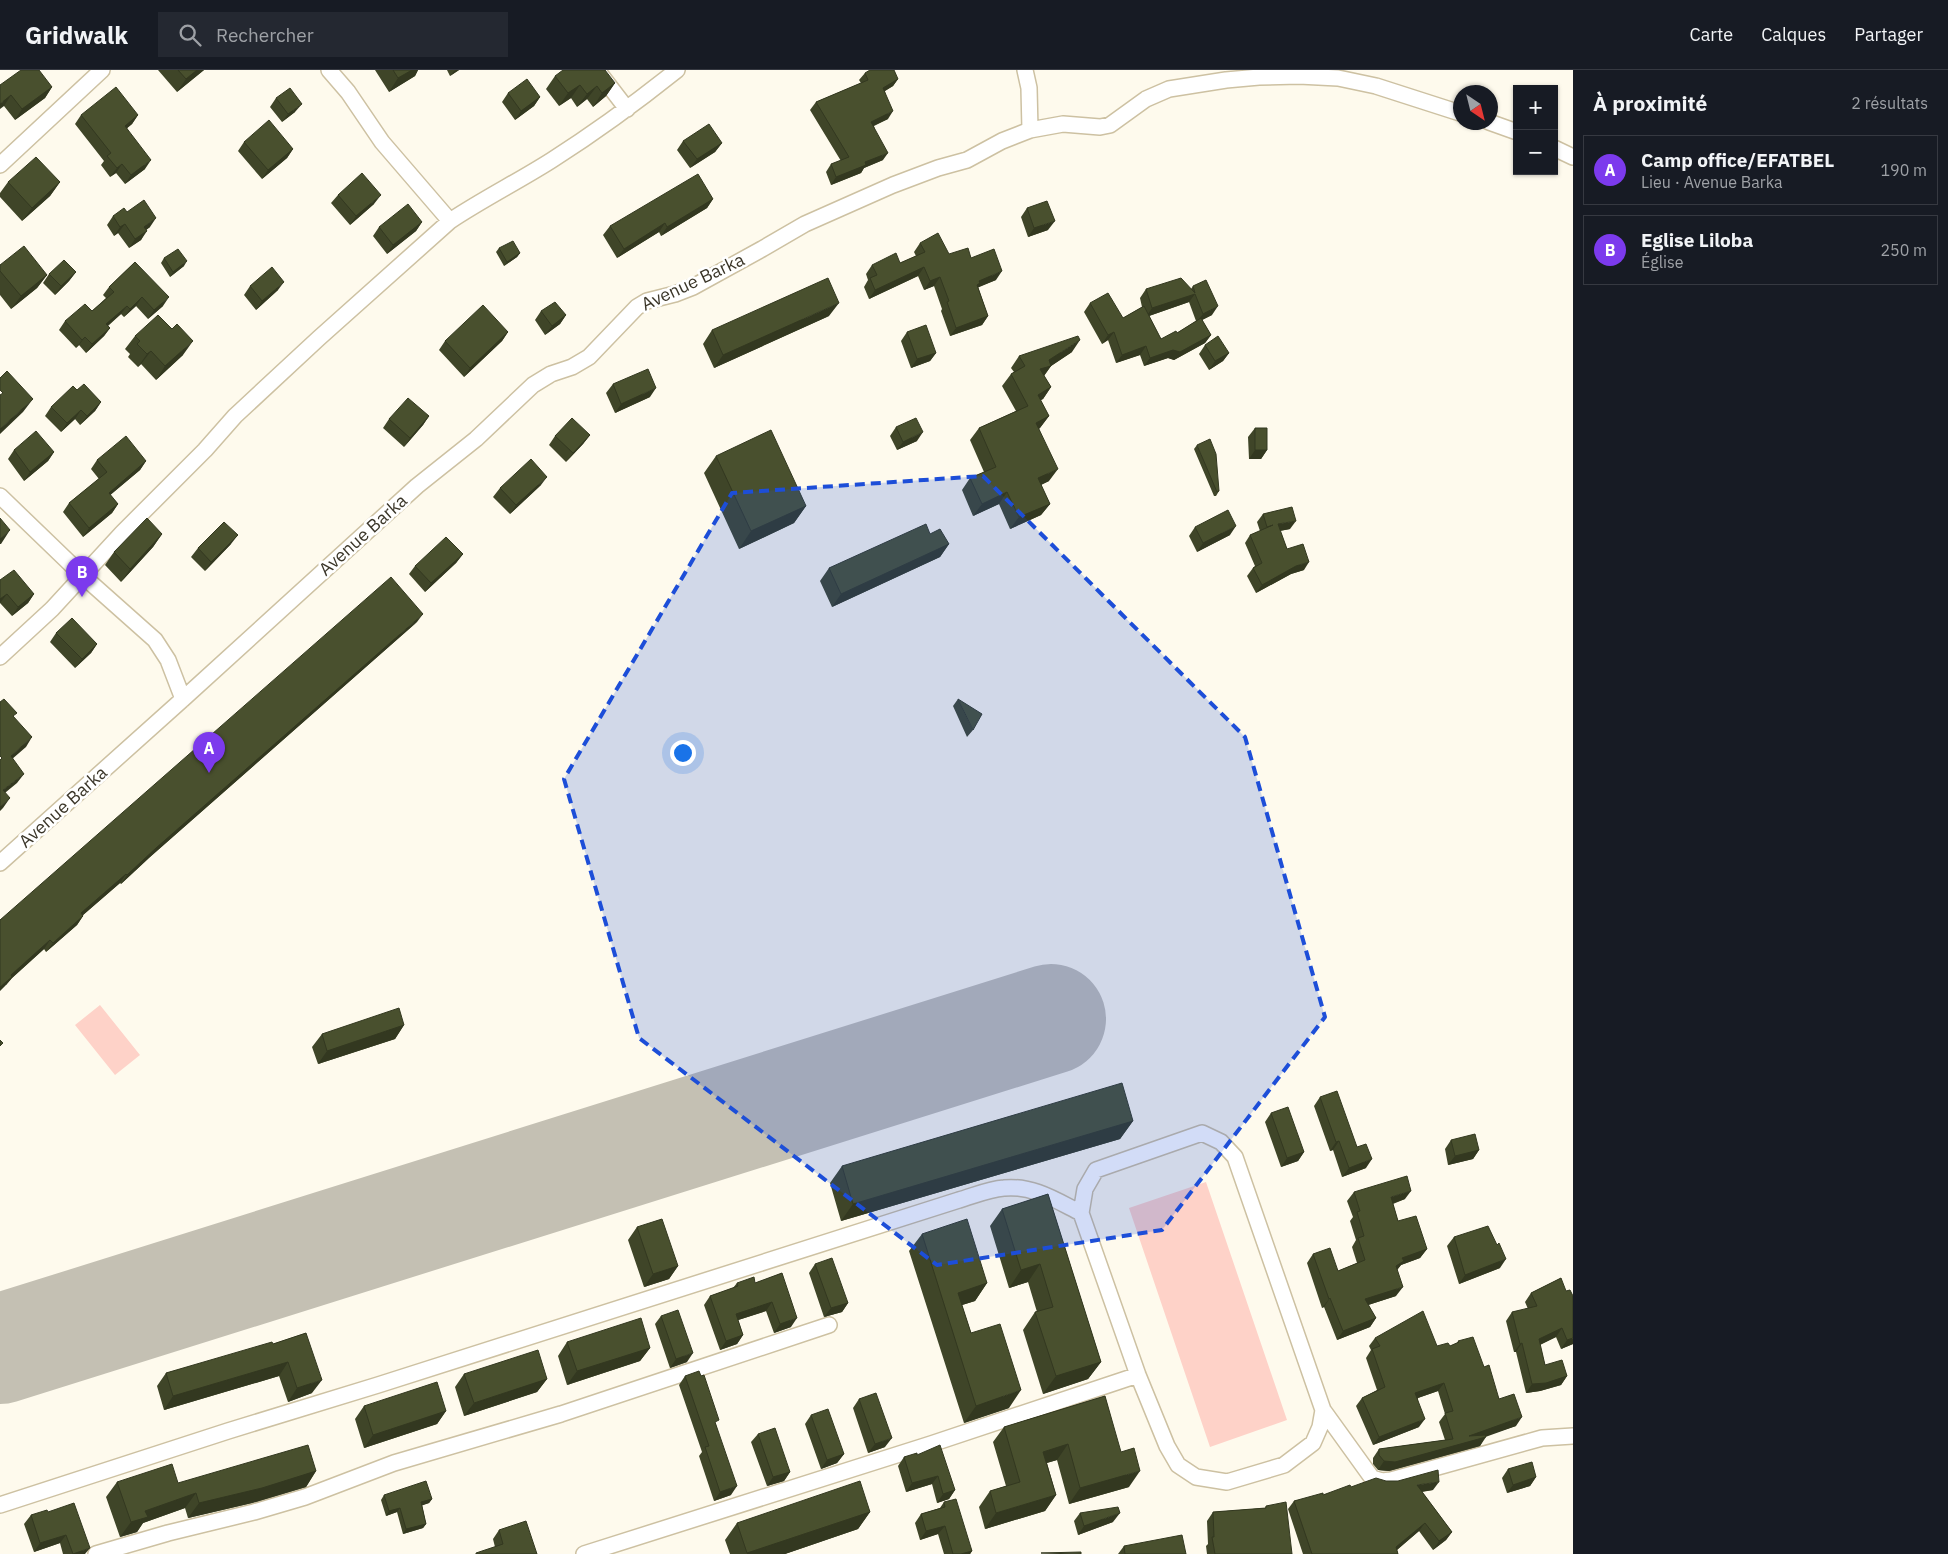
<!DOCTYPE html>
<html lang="fr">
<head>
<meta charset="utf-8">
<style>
	:root { --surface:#171b24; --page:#242831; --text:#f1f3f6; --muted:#9ea1a6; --line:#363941; --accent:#7c3aed }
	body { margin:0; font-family:"IBM Plex Sans",sans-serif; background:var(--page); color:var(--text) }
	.controls { position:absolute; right:15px; top:15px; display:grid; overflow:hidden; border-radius:0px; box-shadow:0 1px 4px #0004 }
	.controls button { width:45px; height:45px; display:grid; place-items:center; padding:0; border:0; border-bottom:1px solid var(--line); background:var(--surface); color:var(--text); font:25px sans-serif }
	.compass { position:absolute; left:1453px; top:15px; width:45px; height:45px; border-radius:50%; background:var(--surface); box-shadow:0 1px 4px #0004; rotate:145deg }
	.you { position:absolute; left:682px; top:682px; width:18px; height:18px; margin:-12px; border:4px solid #fff; border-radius:50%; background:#1a73e8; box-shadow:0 0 0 8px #1a73e833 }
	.badge { display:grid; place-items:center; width:32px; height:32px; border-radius:50%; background:var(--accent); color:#fff; font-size:16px; font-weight:700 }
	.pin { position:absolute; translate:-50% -41px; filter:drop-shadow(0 1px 2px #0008) }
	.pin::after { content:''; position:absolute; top:26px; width:18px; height:15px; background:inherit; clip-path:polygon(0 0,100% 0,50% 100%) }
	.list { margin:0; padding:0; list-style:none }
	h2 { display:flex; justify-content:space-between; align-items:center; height:65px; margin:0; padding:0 20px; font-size:21px }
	h2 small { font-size:16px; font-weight:400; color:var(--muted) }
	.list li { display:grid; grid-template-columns:32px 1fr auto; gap:15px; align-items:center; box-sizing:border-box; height:70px; margin:0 10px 10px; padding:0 10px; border:1px solid var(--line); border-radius:0px }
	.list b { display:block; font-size:19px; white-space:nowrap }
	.list p { margin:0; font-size:16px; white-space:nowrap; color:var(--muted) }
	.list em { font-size:16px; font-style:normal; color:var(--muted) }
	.icon { flex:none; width:28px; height:28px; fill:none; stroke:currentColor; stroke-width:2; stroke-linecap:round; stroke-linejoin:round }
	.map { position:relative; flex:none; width:1573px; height:1484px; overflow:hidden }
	header { display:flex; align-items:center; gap:30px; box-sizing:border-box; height:70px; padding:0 25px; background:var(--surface); border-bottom:1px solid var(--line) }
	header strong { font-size:24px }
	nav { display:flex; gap:28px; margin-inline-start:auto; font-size:18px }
	.search { width:350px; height:45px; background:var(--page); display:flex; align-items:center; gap:12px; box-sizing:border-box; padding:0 18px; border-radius:0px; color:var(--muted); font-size:19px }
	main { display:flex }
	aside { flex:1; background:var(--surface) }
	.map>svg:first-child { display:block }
</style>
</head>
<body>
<header>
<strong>Gridwalk</strong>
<div class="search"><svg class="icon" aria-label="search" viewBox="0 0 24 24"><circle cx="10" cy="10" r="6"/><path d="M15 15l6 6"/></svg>Rechercher</div>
<nav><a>Carte</a><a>Calques</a><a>Partager</a></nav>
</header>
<main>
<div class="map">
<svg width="1573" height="1484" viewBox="0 0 1573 1484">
	<rect width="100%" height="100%" fill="#fefaed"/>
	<path fill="#fed2c8" d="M100 935 140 985 115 1005 75 955Z
		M1206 1112 1287 1350 1210 1377 1129 1138Z"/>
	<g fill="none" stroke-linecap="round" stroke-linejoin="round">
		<path stroke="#c4c0b3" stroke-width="110" d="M0 1279 1051 949"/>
		<g stroke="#cdc1a2" stroke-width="18">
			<path id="minor" d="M329 0 348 22 382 72 450 151
				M597 0 627 39
				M1025 0 1029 18 1030 60
				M1489 52 1517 62
				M1554 78 1573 87
				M0 95 102 0
				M0 426 83 506 155 570 168 590 183 629
				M0 587 52 539 122 463 205 380 235 346 319 268 450 151C483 129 519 111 552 90 596 62 637 32 677 0
				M0 793 183 629 417 416 476 369 533 315 551 304 572 297 589 287 637 237 647 231 675 224 693 217 762 179 805 154 893 115 938 98 967 90 1002 71 1030 60 1063 54 1100 57 1110 55 1146 29 1169 19 1226 10 1259 7 1299 6 1338 8 1376 16 1460 43
				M1323 1340 1320 1357 1313 1373 1284 1395 1227 1412 1196 1407 1178 1395 1167 1376 1138 1305 1081 1143 1085 1119 1096 1100 1202 1063 1221 1072 1235 1087 1323 1340 1372 1408 1382 1411 1391 1410 1542 1368 1573 1366
				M0 1435 228 1361 378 1315 959 1130C973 1126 989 1119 1004 1118 1033 1115 1057 1131 1081 1143
				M96 1484 168 1463 254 1442 305 1427 394 1393 561 1344 829 1255
				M584 1484 931 1374 1138 1305"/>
		</g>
		<use href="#minor" stroke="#fff" stroke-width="15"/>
	</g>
	<path fill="#3f4528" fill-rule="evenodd" d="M158 0H204L177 22Z
		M375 0H418L415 6 389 22Z
		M447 0H459L450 6Z
		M865 3 898 9 893 16 885 21 888 49 874 56 883 90 864 98 861 103 831 115 826 102 831 94 841 91 810 40 816 32 861 13 859 10Z
		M555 6 615 13 606 26 593 37 587 29 577 37 571 28 559 36 546 19Z
		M0 15 52 17 45 28 15 50 4 36Z
		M508 23 540 27 534 36 515 50 502 32Z
		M276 28 295 42 282 52 270 37Z
		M81 45H138L132 54 127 58 145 99 125 114 116 103 110 107 101 95 104 91 75 54Z
		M683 71 722 73 715 82 690 98 677 80Z
		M244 72 293 79 287 88 262 109 238 81Z
		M8 112H60L50 126 22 151 0 127V123Z
		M338 125 374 134 350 155 331 133Z
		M713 129 707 138 661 166 659 162 617 188 603 165 610 156Z
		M1027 138 1048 160 1028 167 1021 147Z
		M127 142 150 157 146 160 141 170 129 178 118 163 114 166 107 155 113 146Z
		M422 152 416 161 387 184 373 166 379 157Z
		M920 173 949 184 971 188 996 210 978 217 988 246 982 255 950 266 941 241 942 239 934 216 924 220 918 206 869 229 864 217 868 210 866 204 872 195 900 193 916 186 914 182Z
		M499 178 520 183 517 187 504 196 496 182Z
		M164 188 184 196 170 207 161 193Z
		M135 192 163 236 148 249 136 236 124 247 121 244 108 256 110 258 104 266 86 283 79 275 76 278 59 260 65 251 92 241 106 228 103 225 109 217Z
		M0 195 47 205 37 218 11 239 0 225Z
		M76 202 69 211 55 225 43 213 49 204Z
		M250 216 278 220 256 240 244 225Z
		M1193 216 1212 245 1202 250 1211 265 1205 273 1174 290 1168 288 1144 296 1140 285 1116 293 1108 270 1102 274 1084 242 1090 233 1123 248 1142 237 1140 228 1146 219H1191ZM1189 232 1196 251 1177 263 1161 269 1149 246Z
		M541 241 566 245 560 254 545 265 535 250Z
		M829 246 714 298 703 274 712 260Z
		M172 259 183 285 156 310 141 294 138 297 128 287 130 284 125 279 135 266Z
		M508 262 502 271 464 307 439 280 445 271Z
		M907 262 936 283 930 291 911 298 901 271Z
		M1205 275 1229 283 1223 291 1209 300 1199 284Z
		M1072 282 1051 296 1044 306 1051 317 1043 329 1040 330 1049 346 1039 359 1049 411 1041 415 1050 434 1041 445 1010 459 999 434 973 446 962 420 970 408 984 402 970 370 979 358 1016 341 1002 316 1011 304 1014 302 1011 298 1019 286Z
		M613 314 650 327 615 343 606 323Z
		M77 320 101 332 95 341 80 355 75 349 61 362 45 346 51 337Z
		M429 346 423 355 404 377 383 358 389 349Z
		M896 357 917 371 897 380 890 366Z
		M1255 358 1267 380 1261 389H1249L1248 367Z
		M590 365 583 374 566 392 549 375 555 366Z
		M1197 375 1219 421 1216 426H1214L1194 379Z
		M14 380 54 382 48 391 24 411 8 389Z
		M716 386 806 436 794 453 739 479 704 403Z
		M97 390 146 391 140 400 110 425 118 434 112 443 83 467 63 442 69 433 99 409 91 399Z
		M541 415 510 444 493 427 500 418Z
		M1263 444 1290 459 1280 461 1287 479 1304 500 1291 504 1256 523 1247 506 1253 498 1255 496 1245 473 1250 465 1260 461 1257 452Z
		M1195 457 1230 465 1197 482 1189 466Z
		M162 464 153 477 121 512 105 495 114 482Z
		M930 464 949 474 940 487 832 537 820 511 829 498Z
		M231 474 205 501 191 487 198 478Z
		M463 484 456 493 425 522 409 504 415 496Z
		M0 510 34 524 28 533 12 546 0 533Z
		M417 552 150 787 121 814 120 813 83 845V846L77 855 46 882 44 879 12 908 6 915 0 850Z
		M56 563 97 574 91 583 75 598 50 572Z
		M958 629 973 660 967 667 953 636Z
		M404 955 395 969 318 994 312 977 322 964Z
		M1320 1027 1357 1077 1366 1098 1342 1107 1333 1080 1330 1081 1314 1036Z
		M1271 1043 1304 1082 1298 1091 1281 1097 1265 1052Z
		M1133 1051 1120 1069 841 1151 830 1113 842 1096Z
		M1451 1070 1479 1080 1473 1089 1448 1095 1445 1079Z
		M1354 1122 1405 1129 1393 1134 1398 1151 1427 1179 1420 1188 1401 1195 1397 1200 1396 1226 1368 1235 1376 1248 1370 1257 1337 1270 1324 1237 1322 1238 1307 1193 1313 1184 1338 1201 1357 1193 1352 1177 1356 1170 1350 1151 1353 1147 1347 1131Z
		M1048 1124 1101 1292 1088 1309 1043 1324 1023 1260 1035 1242H1037L1028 1212 1009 1218 990 1156 1002 1139Z
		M637 1157 678 1196 669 1209 644 1217 628 1170Z
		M922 1164 987 1213 975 1231 962 1235 971 1263 1009 1338 964 1353 909 1181Z
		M1454 1167 1497 1175 1500 1198 1459 1214 1447 1176Z
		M815 1194 848 1233 842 1242 824 1247 809 1203Z
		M782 1203 791 1257 774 1263 766 1241 738 1250 743 1265 737 1274 720 1280 704 1235 710 1226 733 1218 737 1213H755Z
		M1561 1208 1573 1274 1561 1279 1556 1267 1540 1275 1545 1295 1567 1306 1561 1315 1540 1321 1526 1323 1516 1282H1514L1506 1251 1512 1242 1528 1239 1525 1232 1531 1223Z
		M661 1246 687 1292 670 1298 655 1254Z
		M306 1263 312 1323 288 1332 279 1306 164 1340 157 1316 166 1303 273 1274Z
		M1375 1268 1437 1276H1450L1457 1273 1458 1271 1484 1297 1499 1329 1516 1356 1485 1366 1480 1376 1389 1401 1378 1400 1373 1394V1388L1379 1379 1445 1370 1439 1352 1445 1344 1438 1321 1418 1328 1419 1357 1373 1375 1356 1336 1362 1328 1377 1320 1366 1288 1371 1280 1369 1276Z
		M567 1272 650 1278 640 1291 567 1315 558 1286Z
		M464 1304 547 1309 537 1322 464 1346 455 1317Z
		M685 1306 716 1355 731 1425 714 1431 699 1386 702 1382 679 1315Z
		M1105 1326 1129 1417 1069 1434 1057 1390 1047 1393 1056 1425 1045 1441 985 1459 979 1437 990 1421 1006 1416 993 1372 1004 1357Z
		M859 1329 885 1377 868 1383 853 1338Z
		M364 1336 446 1341 437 1354 364 1378 355 1349Z
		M811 1345 844 1384 837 1393 821 1399 805 1354Z
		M758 1364 790 1402 784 1411 767 1416 751 1372Z
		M917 1385 955 1420 949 1429 937 1433 932 1414 906 1422 898 1396 904 1387Z
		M1508 1399 1536 1407 1530 1416 1507 1423 1502 1408Z
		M316 1401 306 1417 252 1433 188 1448 185 1438 143 1453 137 1462 120 1467 106 1427 117 1412 178 1413Z
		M1386 1411 1433 1420 1422 1422 1452 1462 1446 1470 1433 1480 1419 1461 1397 1480 1398 1484H1303L1288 1439 1294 1431 1323 1425 1351 1417Z
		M384 1425 432 1429 429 1433 422 1435 426 1454 423 1458 403 1464 397 1442 386 1446 381 1430Z
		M944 1432 972 1481 970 1484H944L938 1464 920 1470 915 1453 921 1444 940 1438Z
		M1266 1436 1292 1484H1207L1206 1476 1208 1474 1207 1451 1213 1442 1265 1438Z
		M48 1442 85 1484H63L60 1473 34 1482 24 1454 31 1445Z
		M870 1442 858 1459 785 1484H730L725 1470 737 1453Z
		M1080 1443 1113 1452 1078 1465 1074 1451Z
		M499 1460 537 1484H476L495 1477 493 1469Z
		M1124 1476 1186 1484H1118Z"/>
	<path fill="#333820" d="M197 0H204L177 22 186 9Z
		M412 0H418L415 6 389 22 398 8Z
		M456 0H459L450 6 454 1Z
		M898 9 893 16 878 25 883 18Z
		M615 13 606 26 593 37 602 23Z
		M580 15 571 28 559 36 568 23Z
		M597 16 587 29 577 37 587 24Z
		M52 17 45 28 15 50 22 39Z
		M11 25 4 36 0 39V34Z
		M540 27 534 36 515 50 521 41Z
		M302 34 295 42 282 52 288 44Z
		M893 41 888 49 866 59 871 52Z
		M138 45 132 54 119 65 125 56Z
		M722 73 715 82 690 98 697 89Z
		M293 79 287 88 262 109 268 100Z
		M888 83 883 90 864 98 861 103 831 115 836 107 865 92Z
		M151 90 145 99 125 114 131 105Z
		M122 94 116 103 110 107 117 98Z
		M60 112 50 126 22 151 32 138Z
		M381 125 374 134 350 155 356 146Z
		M713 129 707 138 661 166 667 157Z
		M156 148 150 157 138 166 144 157Z
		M1055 151 1048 160 1028 167 1034 158Z
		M422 152 416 161 387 184 393 175Z
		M665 153 659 162 617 188 624 179Z
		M125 154 118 163 114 166 120 157Z
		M147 161 141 170 129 178 135 169Z
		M520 183 517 187 504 196 507 192Z
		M187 191 184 196 170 207 173 202Z
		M924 197 918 206 869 229 875 220Z
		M1002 201 996 210 977 218 974 222 979 211Z
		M76 202 69 211 55 225 61 216Z
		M47 205 37 218 11 239 21 226Z
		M940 207 934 216 924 220 930 211Z
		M284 212 278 220 256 240 262 231Z
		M1195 224 1189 232 1146 247 1152 238Z
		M142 227 136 236 124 247 130 239Z
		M169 227 163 236 148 249 154 240Z
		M839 233 829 246 714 298 723 285Z
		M127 236 121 244 100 262 106 254Z
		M1218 236 1212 245 1196 253 1203 244Z
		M566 245 560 254 545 265 552 256Z
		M988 246 982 255 950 266 956 258Z
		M110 258 104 266 86 283 92 274Z
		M508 262 502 271 464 307 470 298Z
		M1114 262 1108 270 1102 274 1108 265Z
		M1211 265 1205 273 1174 290 1168 288 1144 296 1150 288Z
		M85 267 79 275 76 278 82 270Z
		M1080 270 1072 282 1051 296 1043 307 1040 299 1049 290Z
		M193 271 183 285 156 310 165 296Z
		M1146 276 1140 285 1116 293 1122 285Z
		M151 281 141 294 138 297 147 284Z
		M936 283 930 291 911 298 917 289Z
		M1229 283 1223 291 1209 300 1215 291Z
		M1051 317 1043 329 1029 337 1038 325Z
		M656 318 650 327 615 343 621 334Z
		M33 329 23 342 0 364V359Z
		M101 332 95 341 80 355 87 346Z
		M81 340 75 349 61 362 67 353Z
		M429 346 423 355 404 377 410 368Z
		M1049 346 1040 358 1028 364 1036 353Z
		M923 362 917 371 897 380 903 372Z
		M590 365 583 374 566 392 573 383Z
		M1255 380H1267L1261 389H1249Z
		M54 382 48 391 24 411 30 402Z
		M146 391 140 400 102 432 109 423Z
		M1058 399 1049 411 1030 420 1038 408Z
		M547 407 541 415 510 444 516 435Z
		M1007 422 999 434 973 446 982 434Z
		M118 434 112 443 83 467 89 458Z
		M1050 434 1041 445 1010 459 1019 447Z
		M806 436 794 453 739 479 751 461Z
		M1296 451 1290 459 1273 462 1278 454Z
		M1236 456 1230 465 1197 482 1203 473Z
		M10 460 1 474H0V469Z
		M162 464 153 477 121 512 130 499Z
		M238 465 231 474 205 501 211 492Z
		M949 474 940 487 832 537 841 524Z
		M463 484 456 493 425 522 431 513Z
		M1309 492 1304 500 1291 504 1256 523 1262 515 1296 496Z
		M7 524 0 533V529Z
		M34 524 28 533 12 546 18 537Z
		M423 544 417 552 150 787 121 814 127 805 156 778Z
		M97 574 91 583 75 598 82 589Z
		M32 667 26 677 4 696 11 686Z
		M24 704 17 713 0 727 3 720Z
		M10 728 3 738 0 741V737Z
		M126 804 120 813 75 852 81 843Z
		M83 846 77 855 46 882 53 873Z
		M50 870 44 879 12 908 6 915 0 921V917L11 905Z
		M404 955 395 969 318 994 327 981Z
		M1133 1051 1120 1069 841 1151 853 1134Z
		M1339 1071 1333 1080 1330 1081 1336 1072Z
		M1479 1080 1473 1089 1448 1095 1455 1086Z
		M1304 1082 1298 1091 1281 1097 1287 1088Z
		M1372 1089 1366 1098 1342 1107 1349 1098Z
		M1411 1121 1405 1129 1385 1136 1391 1127Z
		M1427 1179 1420 1188 1401 1195 1397 1200 1389 1205 1402 1188Z
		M1506 1189 1500 1198 1459 1214 1465 1205Z
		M1040 1194 1028 1212 1009 1218 1021 1200Z
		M678 1196 669 1209 644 1217 653 1204Z
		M987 1213 975 1231 946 1240 958 1223Z
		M1403 1217 1396 1226 1359 1238 1365 1229Z
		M1330 1228 1324 1237 1322 1238 1329 1229Z
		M772 1232 766 1241 729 1253 736 1244Z
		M848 1233 842 1242 824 1247 831 1238Z
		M797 1248 791 1257 774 1263 780 1254Z
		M1376 1248 1370 1257 1337 1270 1343 1261Z
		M1562 1258 1556 1267 1533 1278 1539 1269Z
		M743 1265 737 1274 720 1280 726 1271Z
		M1573 1268V1274L1561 1279 1567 1270Z
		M1522 1273 1516 1282H1514L1520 1274Z
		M650 1278 640 1291 567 1315 577 1301Z
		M693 1283 687 1292 670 1298 676 1289Z
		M288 1292 279 1306 164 1340 173 1326Z
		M1101 1292 1088 1309 1043 1324 1056 1306Z
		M1567 1306 1561 1315 1540 1321 1526 1323 1532 1314Z
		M547 1309 537 1322 464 1346 474 1333Z
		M322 1310 312 1323 288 1332 297 1318Z
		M1444 1313 1438 1321 1409 1331 1415 1323Z
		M1021 1320 1009 1338 964 1353 976 1336Z
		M446 1341 437 1354 364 1378 373 1365Z
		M1522 1347 1516 1356 1477 1370 1486 1367 1480 1376 1389 1401 1378 1400 1384 1391 1469 1366Z
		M1425 1349 1419 1357 1373 1375 1379 1367Z
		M892 1368 885 1377 868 1383 875 1374Z
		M1068 1374 1057 1390 1032 1397 1043 1382Z
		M844 1384 837 1393 821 1399 827 1390Z
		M316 1401 306 1417 252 1433 188 1448 199 1433Z
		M1140 1401 1129 1417 1069 1434 1080 1418Z
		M790 1402 784 1411 767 1416 773 1407Z
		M938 1406 932 1414 906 1422 912 1413Z
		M1536 1407 1530 1416 1507 1423 1513 1415Z
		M1439 1412 1433 1420 1411 1423 1417 1415Z
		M737 1416 731 1425 714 1431 720 1422Z
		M955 1420 949 1429 937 1433 943 1424Z
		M196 1423 185 1438 143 1453 137 1462 120 1467 131 1452 145 1441Z
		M1056 1425 1045 1441 985 1459 996 1443Z
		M432 1429 429 1433 418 1437 421 1432Z
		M400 1438 397 1442 386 1446 389 1441Z
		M870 1442 858 1459 785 1484H747V1483Z
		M1120 1443 1113 1452 1078 1465 1084 1456Z
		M1425 1453 1419 1461 1392 1484 1396 1477Z
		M426 1454 423 1458 403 1464 406 1459Z
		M945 1456 938 1464 920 1470 926 1461Z
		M1452 1462 1446 1470 1433 1480 1439 1471Z
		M66 1465 60 1473 34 1482 40 1473Z
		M90 1478 85 1484H73Z
		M972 1481 970 1484H961Z"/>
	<path fill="#49502e" stroke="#333820" d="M21 0H39L52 17 22 39 11 25 0 34V15Z
		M178 0H197L186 9Z
		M393 0H412L398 8Z
		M563 0H605L615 13 602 23 597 16 587 24 580 15 568 23 555 6Z
		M870 0H894L898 9 883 18 893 41 871 52 888 83 865 92 866 95 836 107 831 94 849 87 816 32 868 10 865 3Z
		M527 9 540 27 521 41 508 23Z
		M116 17 138 45 125 56 151 90 131 105 122 94 117 98 107 86 111 83 81 45Z
		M290 18 302 34 288 44 276 28Z
		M269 50 293 79 268 100 244 72Z
		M709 54 722 73 697 89 683 71Z
		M36 87 60 112 32 138 8 112Z
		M362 103 381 125 356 146 338 125Z
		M698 104 713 129 667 157 665 153 624 179 610 156Z
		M144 130 156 148 144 157 147 161 135 169 125 154 120 157 113 146 124 138 127 142Z
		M1047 131 1055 151 1034 158 1027 138Z
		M408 134 422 152 393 175 379 157Z
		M938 163 949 184 968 178 971 188 994 179 1002 201 979 211 980 213 977 215 988 246 956 258 947 232 949 231 940 207 930 211 924 197 875 220 870 208 877 205 872 195 896 183 900 193 925 182 920 173Z
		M513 171 520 183 507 192 499 178Z
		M24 176 47 205 21 226 0 201V195Z
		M178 179 187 191 173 202 164 188Z
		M64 190 76 202 61 216 49 204Z
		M135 192 169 227 154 240 142 227 130 239 127 236 106 254 110 258 92 274 85 267 82 270 65 251 85 234 92 241 114 222 109 217Z
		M272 197 284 212 262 231 250 216Z
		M828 208 839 233 723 285 712 260Z
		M1181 208 1195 223 1193 216 1206 210 1218 236 1203 244 1195 224 1152 238 1146 219Z
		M1108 223 1123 248 1144 236 1161 269 1176 261 1177 263 1201 248 1211 265 1180 282 1173 280 1150 288 1146 276 1122 285 1114 262 1108 265 1090 233Z
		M555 232 566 245 552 256 541 241Z
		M483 235 508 262 470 298 445 271Z
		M158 245 172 259 177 254 193 271 165 296 151 281 147 284 137 274 140 271 135 266Z
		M926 255 936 283 917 289 907 262Z
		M1078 266 1080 270 1049 290 1051 296 1040 299 1051 317 1038 325 1049 346 1036 353 1058 399 1038 408 1050 434 1019 447 1007 422 982 434 970 408 996 397 979 358 1028 336 1011 304 1025 296 1019 286Z
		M1218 266 1229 283 1215 291 1205 275Z
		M648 299 656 318 621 334 613 314Z
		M7 301 33 329 0 359V325L3 323 0 320V308Z
		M84 314 101 332 87 346 81 340 67 353 51 337 73 316 77 320Z
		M408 328 429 346 410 368 389 349Z
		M572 348 590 365 573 383 555 366Z
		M916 348 923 362 903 372 896 357Z
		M1255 358H1267V380H1255Z
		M771 360 806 436 751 461 716 386Z
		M36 361 54 382 30 402 14 380Z
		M126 366 146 391 109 423 118 434 89 458 69 433 107 402 97 390Z
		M1210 369 1216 384 1219 421 1217 422 1197 375Z
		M531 389 547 407 516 435 500 418Z
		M1292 437 1296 451 1278 454 1287 479 1303 474 1309 492 1296 496 1262 515 1253 498 1262 493 1250 465 1273 455 1267 457 1263 444Z
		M1228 440 1236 456 1203 473 1195 457Z
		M0 448 10 460 0 469Z
		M147 448 162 464 130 499 114 482Z
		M224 452 238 465 211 492 198 478Z
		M926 454 930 464 940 459 949 474 841 524 829 498Z
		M446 467 463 484 431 513 415 496Z
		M14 500 34 524 18 537 7 524 0 529V510Z
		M391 507 423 544 156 778 127 805 126 804 81 843 83 846 53 873 50 870 11 905 12 907 0 917V850Z
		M72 548 97 574 82 589 56 563Z
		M4 629 17 643 13 646 32 667 11 686 24 704 3 720 10 728 0 737V690L2 688 0 686V632Z
		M958 629 982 644 973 660Z
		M399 938 404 955 327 981 322 964Z
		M0 970 3 973 0 976Z
		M1122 1013 1133 1051 853 1134 842 1096Z
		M1337 1021 1357 1077 1366 1074 1372 1089 1349 1098 1339 1071 1336 1072 1320 1027Z
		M1288 1037 1304 1082 1287 1088 1271 1043Z
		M1475 1064 1479 1080 1455 1086 1451 1070Z
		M1407 1106 1411 1121 1391 1127 1398 1151 1416 1146 1427 1179 1402 1188 1404 1191 1396 1196 1403 1217 1365 1229 1376 1248 1343 1261 1330 1228 1329 1229 1313 1184 1330 1178 1338 1201 1365 1190 1358 1168 1364 1166 1357 1142 1360 1141 1354 1122Z
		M1048 1124 1101 1292 1056 1306 1035 1242 1053 1237 1040 1194 1021 1200 1002 1139Z
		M662 1149 678 1196 653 1204 637 1157Z
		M967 1149 987 1213 958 1223 971 1263 1000 1254 1021 1320 976 1336 922 1164Z
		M1488 1156 1497 1175 1499 1173 1506 1189 1465 1205 1454 1167Z
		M832 1188 848 1233 831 1238 815 1194Z
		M782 1203 797 1248 780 1254 772 1232 736 1244 743 1265 726 1271 710 1226 738 1216 737 1213 754 1207 755 1213Z
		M1561 1208 1566 1221 1570 1220 1573 1226V1268L1567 1270 1562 1258 1539 1269 1545 1295 1562 1290 1567 1306 1546 1313 1532 1314 1522 1273 1520 1274 1512 1242 1537 1236 1531 1223Z
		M678 1240 693 1283 676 1289 661 1246Z
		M1423 1241 1437 1276 1448 1273 1450 1276 1459 1272 1458 1271 1473 1267 1484 1297 1489 1295 1499 1329 1514 1324 1522 1347 1469 1366 1485 1365 1486 1367 1395 1392 1384 1391 1379 1385V1379L1453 1369 1445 1343 1453 1341 1444 1313 1415 1323 1425 1349 1379 1367 1362 1328 1385 1317 1372 1279 1380 1276 1375 1268Z
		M641 1248 650 1278 577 1301 567 1272Z
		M306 1263 322 1310 297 1318 288 1292 173 1326 166 1303 272 1272 273 1274Z
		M538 1280 547 1309 474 1333 464 1304Z
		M699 1301 701 1306 704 1305 719 1350 715 1352 737 1416 720 1422 705 1377 709 1376 685 1306Z
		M437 1312 446 1341 373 1365 364 1336Z
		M876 1323 892 1368 875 1374 859 1329Z
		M1105 1326 1121 1382 1134 1378 1140 1401 1080 1418 1068 1374 1043 1382 1056 1425 996 1443 990 1421 1020 1412 1004 1357Z
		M828 1339 844 1384 827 1390 811 1345Z
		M775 1358 790 1402 773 1407 758 1364Z
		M308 1375 316 1401 262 1418 199 1433 196 1423 145 1441 148 1447 131 1452 117 1412 172 1394 178 1413Z
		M940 1375 955 1420 943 1424 938 1406 912 1413 904 1387 917 1383V1385Z
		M1532 1392 1536 1407 1513 1415 1508 1399Z
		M1438 1400 1439 1412 1417 1415 1452 1462 1439 1471 1425 1453 1396 1477 1398 1484H1312L1294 1431 1323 1423V1425L1350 1415 1351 1417 1376 1408 1386 1411H1398Z
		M426 1411 432 1429 421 1432 426 1454 406 1459 400 1438 389 1441 384 1425Z
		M860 1411 870 1442 747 1483 737 1453Z
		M956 1429 972 1481 961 1484H953L945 1456 926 1461 921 1444 945 1437 944 1432Z
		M1286 1432 1292 1484H1215L1212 1467H1214L1213 1442 1266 1438V1436Z
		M74 1433 90 1478 73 1484 66 1465 40 1473 31 1445 47 1440 48 1442Z
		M1118 1437 1120 1443 1084 1456 1080 1443Z
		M526 1451 537 1484H476V1483L503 1474 499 1460Z
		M1182 1465 1186 1484H1125L1124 1476Z
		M1081 1482V1484L1041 1483Z"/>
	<path fill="#1d4ed8" fill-opacity="0.2" stroke="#1d4ed8" stroke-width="4" stroke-dasharray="10 6" stroke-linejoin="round" d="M983 406 1245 667 1325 947 1162 1160 937 1195 639 968 564 709 732 423Z"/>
	<g text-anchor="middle" stroke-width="5" stroke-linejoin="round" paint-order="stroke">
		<g font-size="18" fill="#3a3528" stroke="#fff">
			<text transform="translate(693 212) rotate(-25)" y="6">Avenue Barka</text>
			<text transform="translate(363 465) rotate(-42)" y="6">Avenue Barka</text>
			<text transform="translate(63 737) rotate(-42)" y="6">Avenue Barka</text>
		</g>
	</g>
</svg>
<div class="controls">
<button>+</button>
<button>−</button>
</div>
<svg class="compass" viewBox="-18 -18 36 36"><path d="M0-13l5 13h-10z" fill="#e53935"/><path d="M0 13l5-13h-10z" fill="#9ea1a6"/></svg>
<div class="you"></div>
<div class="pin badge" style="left:209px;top:703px">A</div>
<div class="pin badge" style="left:82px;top:527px">B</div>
</div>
<aside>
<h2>À proximité<small>2 résultats</small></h2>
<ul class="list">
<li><span class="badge">A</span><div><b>Camp office/EFATBEL</b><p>Lieu · Avenue Barka</p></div><em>190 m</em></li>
<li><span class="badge">B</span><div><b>Eglise Liloba</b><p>Église</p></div><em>250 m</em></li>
</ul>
</aside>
</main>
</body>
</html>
